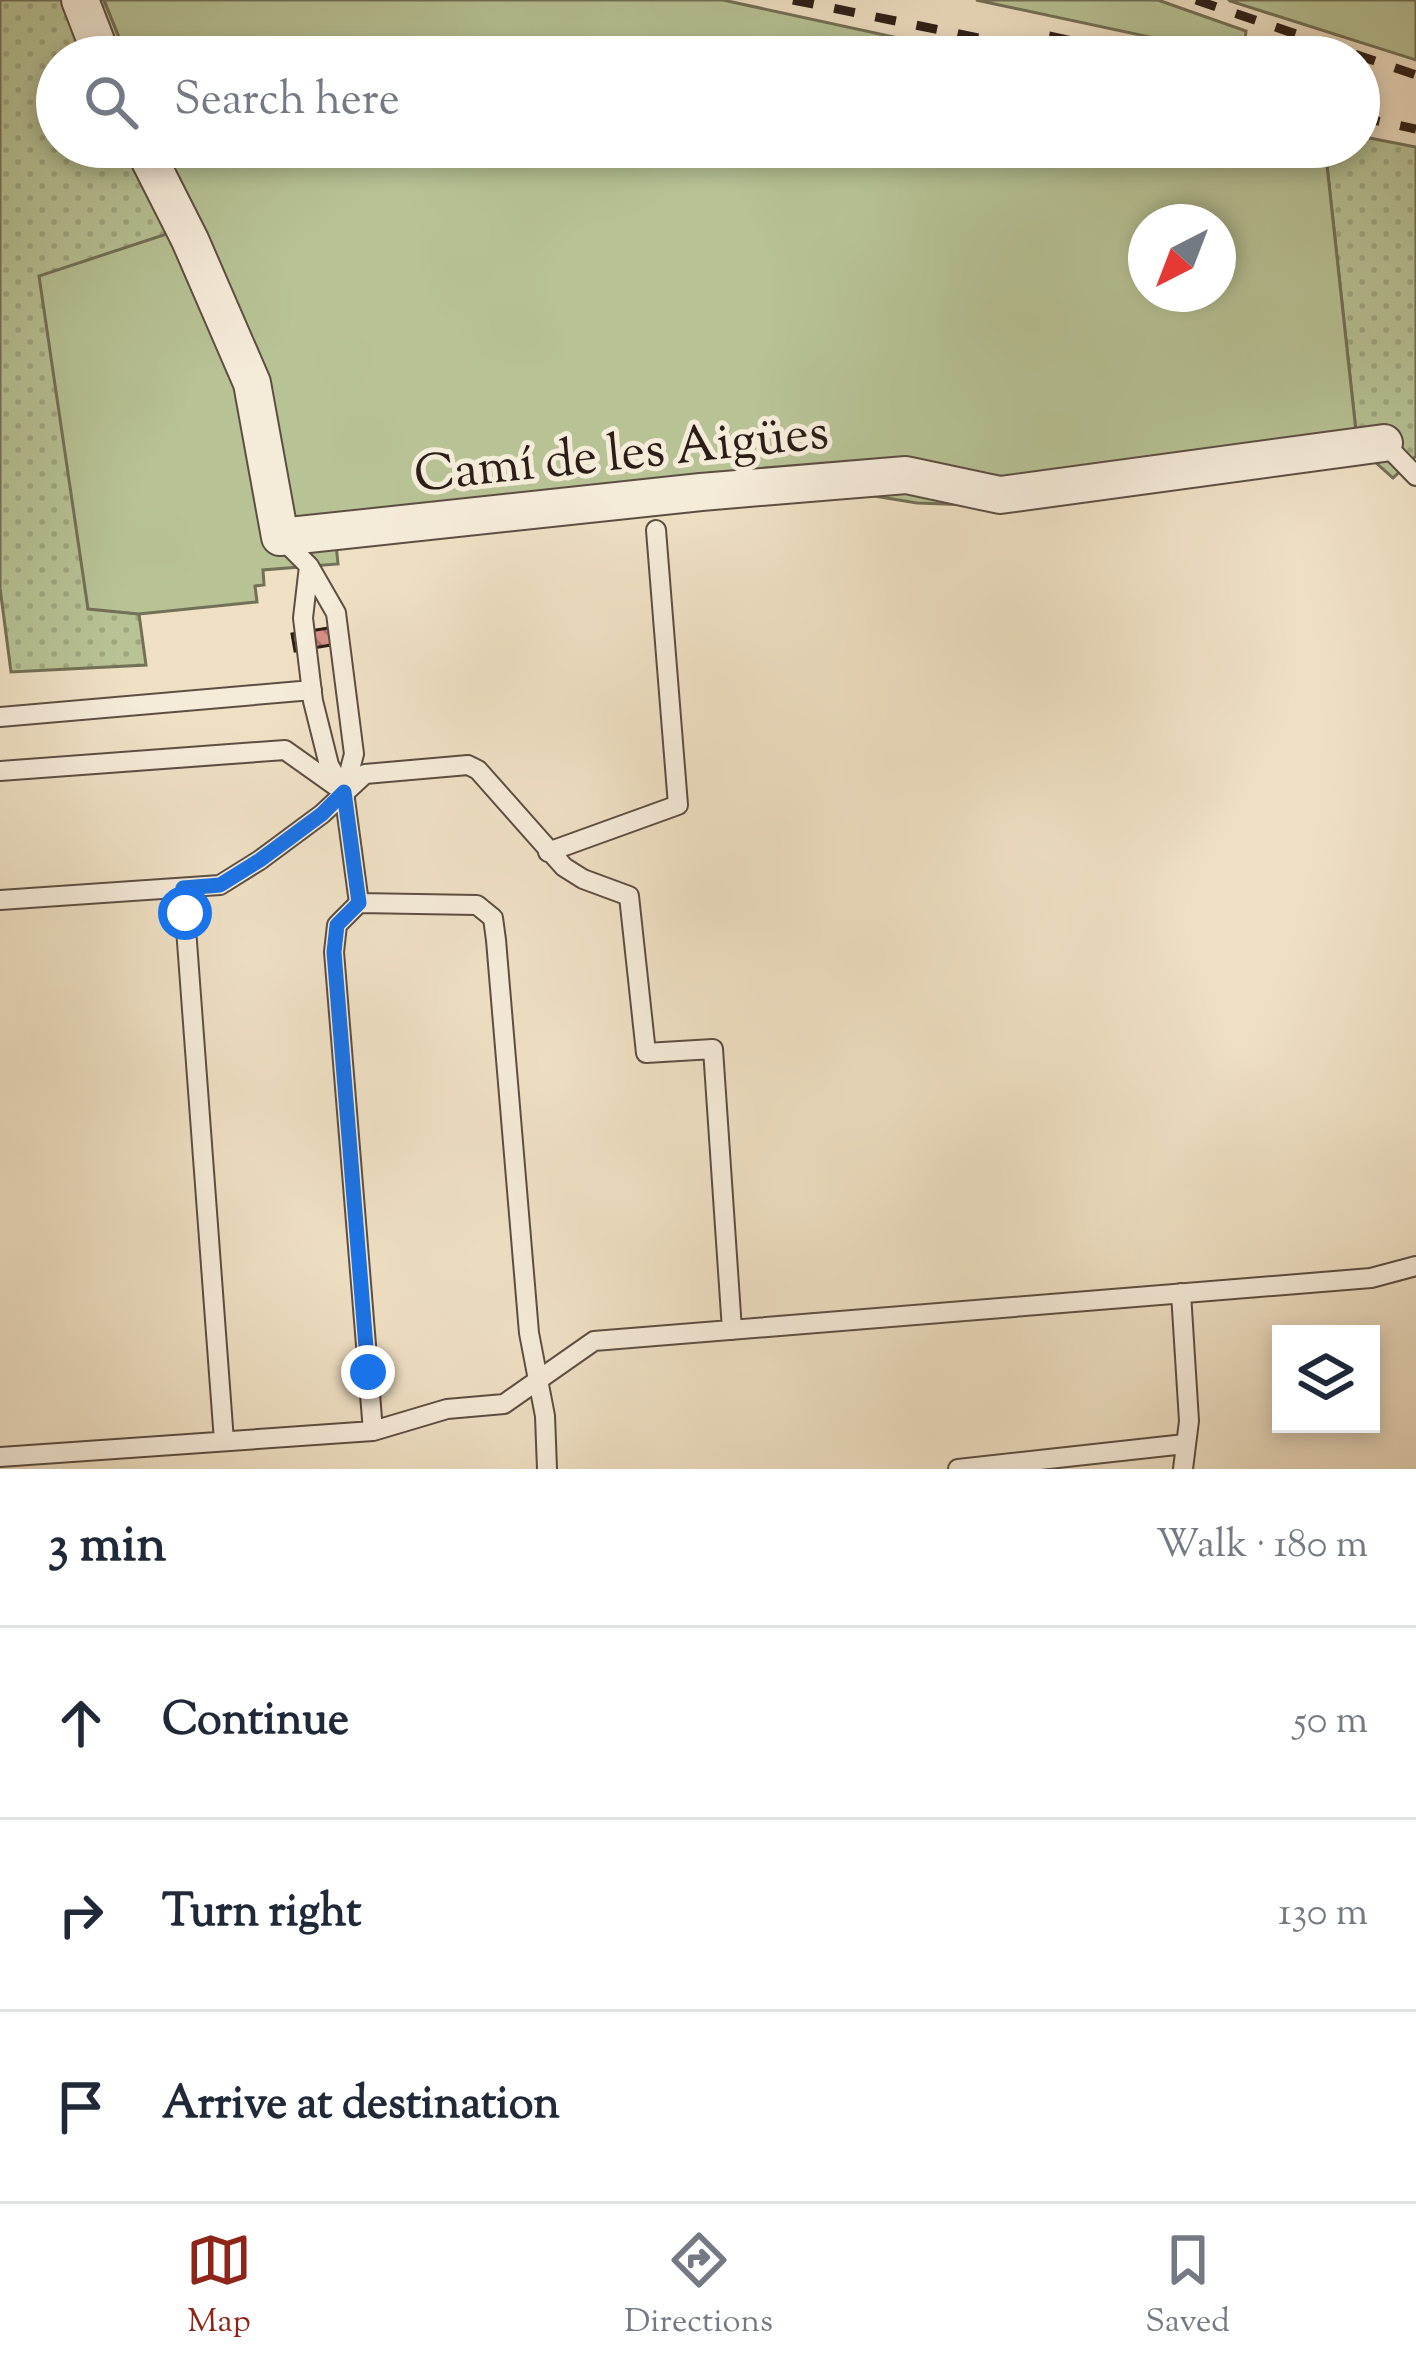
<!DOCTYPE html>
<html lang="en">
<head>
<meta charset="utf-8">
<style>
	:root { --surface:#fff; --page:#f6f6f7; --text:#1f2937; --muted:#747a83; --line:#e0e1e3; --accent:#8f2418 }
	body { margin:0; font-family:"Sorts Mill Goudy",serif; background:var(--page); color:var(--text) }
	.controls { position:absolute; right:36px; bottom:36px; display:grid; overflow:hidden; border-radius:0px; box-shadow:0 6px 18px #0003 }
	.controls button { width:108px; height:108px; display:grid; place-items:center; padding:0; border:0; border-bottom:3px solid var(--line); background:var(--surface); color:var(--text); font:60px sans-serif }
	.compass { position:absolute; left:1128px; top:204px; width:108px; height:108px; border-radius:50%; background:var(--surface); box-shadow:0 6px 18px #0003; rotate:222deg }
	.stop { position:absolute; width:36px; height:36px; margin:-27px; border:9px solid #1a73e8; border-radius:50%; background:#fff }
	.stop.end { background:#1a73e8; border-color:#fff; box-shadow:0 3px 12px #0008 }
	.list { margin:0; padding:0; list-style:none }
	h2 { display:flex; justify-content:space-between; align-items:center; height:156px; margin:0; padding:0 48px; font-size:51px }
	h2 small { font-size:39px; font-weight:400; color:var(--muted) }
	.list li { display:grid; grid-template-columns:78px 1fr auto; gap:36px; align-items:center; box-sizing:border-box; height:192px; padding:0 48px; border-top:3px solid var(--line) }
	.list b { display:block; font-size:45px; white-space:nowrap }
	.list em { font-size:39px; font-style:normal; color:var(--muted) }
	.icon { flex:none; width:66px; height:66px; fill:none; stroke:currentColor; stroke-width:2; stroke-linecap:round; stroke-linejoin:round }
	.map { position:relative; flex:none; width:1416px; height:1469px; overflow:hidden }
	.search { position:absolute; background:var(--surface); box-shadow:0 6px 18px #0003; left:36px; right:36px; top:36px; height:132px; display:flex; align-items:center; gap:30px; box-sizing:border-box; padding:0 42px; border-radius:66px; color:var(--muted); font-size:45px }
	.sheet { height:732px; background:var(--surface) }
	nav { display:flex; justify-content:space-around; align-items:center; box-sizing:border-box; height:168px; border-top:3px solid var(--line); background:var(--surface); font-size:33px; color:var(--muted) }
	nav a { display:grid; justify-items:center; gap:6px }
	nav .on { color:var(--accent) }
	.map>svg:first-child { display:block }
</style>
</head>
<body>
<div class="map">
<svg width="1416" height="1469" viewBox="0 0 1416 1469">
	<defs>
		<pattern id="grass-dots" width="8" height="8" patternUnits="userSpaceOnUse" patternTransform="scale(3)"><rect width="8" height="8" fill="#b7c295"/><path d="M2 2h.1M6 6h.1" fill="none" stroke="#9ea680" stroke-width="1.8" stroke-linecap="round"/></pattern>
		<pattern id="building-back-hatch" width="6" height="6" patternUnits="userSpaceOnUse" patternTransform="scale(3)"><rect width="6" height="6" fill="#d89086"/><path d="M-1 5l2 2M0 0l6 6M5-1l2 2" fill="none" stroke="#af756d"/></pattern>
	</defs>
	<rect width="100%" height="100%" fill="#efe0c4"/>
	<filter id="stains"><feTurbulence type="fractalNoise" baseFrequency=".00167" numOctaves="4"/><feColorMatrix values="0 0 0 0 .2 0 0 0 0 .09 0 0 0 0 .02 0 0 0 .5 -.17"/></filter>
	<radialGradient id="worn" r=".72"><stop offset=".6" stop-color="#630" stop-opacity="0"/><stop offset="1" stop-color="#630" stop-opacity=".3"/></radialGradient>
	<path fill="url(#grass-dots)" stroke="#727056" stroke-width="3" d="M0 0H104L127 57H57V147H165L197 223 88 608 139 614 146 665 11 672 0 588Z
		M1359 136 1416 147V456L1393 478 1375 462 1359 459 1325 147H1359Z"/>
	<path fill="#b7c295" stroke="#727056" stroke-width="3" fill-rule="evenodd" d="M104 0H723L986 57H127Z
		M976 0H1158L1246 31 1243 57Z
		M1229 0H1416V60L1230 1Z
		M165 147H1325L1359 459 1000 506 917 503 868 495 335 534 338 564 263 570 264 585 255 586 257 602 139 614 88 609 39 276 197 224ZM1146 222H1218V294H1146Z"/>
	<path fill="url(#building-back-hatch)" stroke="#2c1e17" stroke-width="3" d="M334 627 337 644 295 651 292 634Z"/>
	<g fill="none" stroke-linecap="round" stroke-linejoin="round">
		<g stroke="#5d4e42" stroke-width="22">
			<path id="lane" d="M1384 443 1416 476
				M280 537 309 566 336 613 354 754 344 792
				M309 566 303 618 313 701 329 765 344 792 359 903
				M0 717 312 690
				M0 771 285 750 344 792
				M548 852 678 805 656 530
				M183 888 224 1441
				M0 900 220 885 260 860 322 814 365 774 468 765 478 770 564 867 583 879 629 896 646 1053 713 1049 732 1330
				M1181 1293 1189 1421 1183 1469
				M373 1431 334 952 337 925 359 903 477 905 493 918 496 940 529 1333 545 1416 547 1469
				M0 1457 373 1431 447 1409 504 1404 594 1341 1371 1278 1416 1266
				M958 1469 1185 1444"/>
		</g>
		<g stroke="#5d4e42" stroke-width="40">
			<path id="street" d="M80 0 102 57
				M143 147 190 240 252 383 280 537 701 492 906 475 1000 495 1384 443"/>
		</g>
		<use href="#lane" stroke="#f5ebd9" stroke-width="18"/>
		<use href="#street" stroke="#f5ebd9" stroke-width="36"/>
		<path stroke="#2c1e17" stroke-width="9" stroke-dasharray="21 21" stroke-linecap="butt" d="M793 0 1072 57
			M1196 0 1416 75
			M1049 36 1149 57
			M1359 117 1416 129"/>
	</g>
	<g fill="none" stroke-linecap="round" stroke-linejoin="round">
		<path stroke="#1a73e8" stroke-width="15" d="M185 913 183 888 220 885 260 860 322 814 344 792 359 903 337 925 334 952 368 1372"/>
	</g>
	<g text-anchor="middle" stroke-width="10" stroke-linejoin="round" paint-order="stroke">
		<g font-size="51" fill="#2c1e17" stroke="#f5ebd9">
			<text transform="translate(621 451) rotate(-6)" y="18">Camí de les Aigües</text>
		</g>
	</g>
	<rect width="100%" height="100%" filter="url(#stains)"/>
	<rect width="100%" height="100%" fill="url(#worn)"/>
</svg>
<div class="controls">
<button><svg class="icon" aria-label="layers" viewBox="0 0 24 24"><path d="M12 4l9 5-9 5-9-5zM3 14l9 5 9-5"/></svg></button>
</div>
<svg class="compass" viewBox="-18 -18 36 36"><path d="M0-13l5 13h-10z" fill="#e53935"/><path d="M0 13l5-13h-10z" fill="#747a83"/></svg>
<div class="stop" style="left:185px;top:913px"></div>
<div class="stop end" style="left:368px;top:1372px"></div>
<div class="search"><svg class="icon" aria-label="search" viewBox="0 0 24 24"><circle cx="10" cy="10" r="6"/><path d="M15 15l6 6"/></svg>Search here</div>
</div>
<section class="sheet">
<h2>3 min<small>Walk · 180 m</small></h2>
<ul class="list">
<li><svg class="icon" aria-label="ahead" viewBox="0 0 24 24"><path d="M12 20V5M6 11l6-6 6 6"/></svg><div><b>Continue</b></div><em>50 m</em></li>
<li><svg class="icon" aria-label="right" viewBox="0 0 24 24"><path d="M7 20v-9h11M14 6l5 5-5 5"/></svg><div><b>Turn right</b></div><em>130 m</em></li>
<li><svg class="icon" aria-label="arrive" viewBox="0 0 24 24"><path d="M6 21V4h12l-3 4 3 4H6"/></svg><div><b>Arrive at destination</b></div></li>
</ul>
</section>
<nav>
<a class="on"><svg class="icon" aria-label="map" viewBox="0 0 24 24"><path d="M3 6l6-2 6 2 6-2v14l-6 2-6-2-6 2zM9 4v14M15 6v14"/></svg>Map</a>
<a><svg class="icon" aria-label="directions" viewBox="0 0 24 24"><path d="M12 3l9 9-9 9-9-9zM9 14v-3h6M13 9l2 2-2 2"/></svg>Directions</a>
<a><svg class="icon" aria-label="saved" viewBox="0 0 24 24"><path d="M7 4h10v16l-5-4-5 4z"/></svg>Saved</a>
</nav>
</body>
</html>
